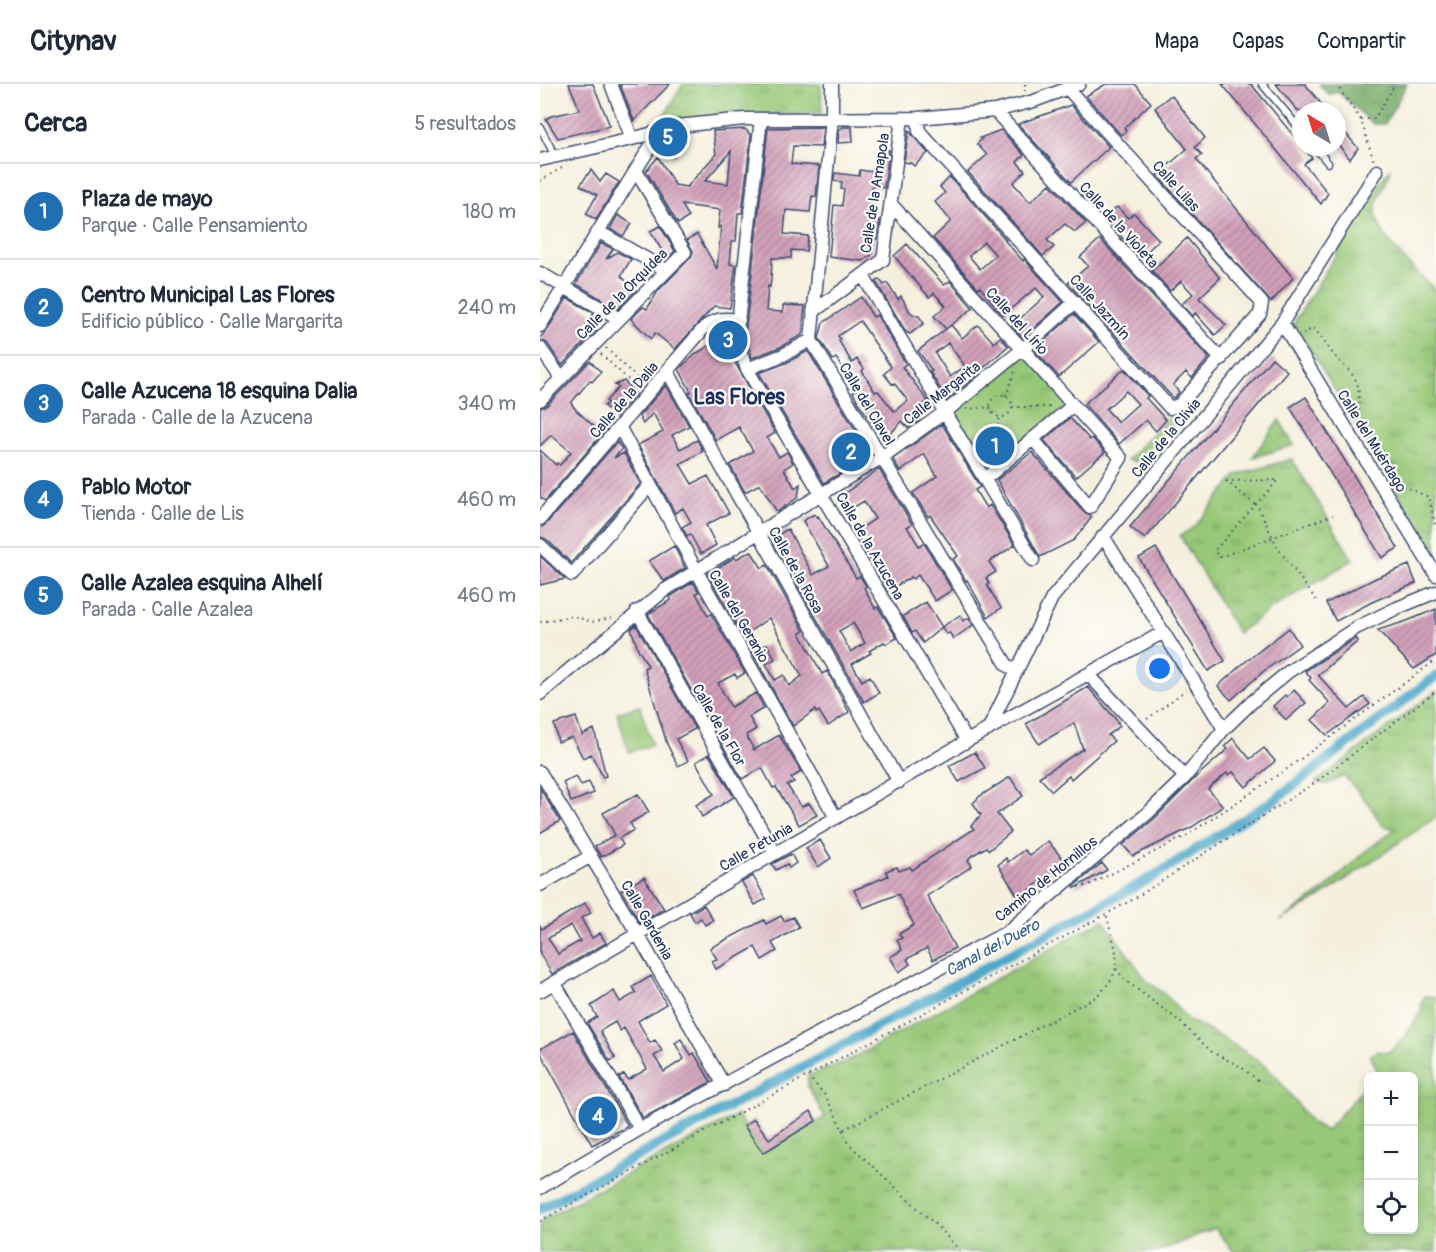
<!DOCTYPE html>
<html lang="es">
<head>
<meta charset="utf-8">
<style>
	:root { --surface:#fff; --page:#f2f2f3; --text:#1f2937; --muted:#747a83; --line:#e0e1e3; --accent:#1f6fb2 }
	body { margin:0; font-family:Pangolin,sans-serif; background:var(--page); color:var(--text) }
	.controls { position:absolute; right:18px; bottom:18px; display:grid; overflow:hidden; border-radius:9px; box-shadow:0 3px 9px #0003 }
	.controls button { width:54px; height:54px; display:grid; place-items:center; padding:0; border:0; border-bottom:2px solid var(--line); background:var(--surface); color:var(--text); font:30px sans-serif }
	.compass { position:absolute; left:752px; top:18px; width:54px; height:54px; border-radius:50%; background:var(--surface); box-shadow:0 3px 9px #0003; rotate:322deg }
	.you { position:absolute; left:620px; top:585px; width:21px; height:21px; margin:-15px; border:4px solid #fff; border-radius:50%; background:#1a73e8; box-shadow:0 0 0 9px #1a73e833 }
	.badge { display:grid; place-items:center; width:39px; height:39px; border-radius:50%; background:var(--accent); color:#fff; font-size:20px; font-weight:700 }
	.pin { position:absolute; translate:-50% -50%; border:3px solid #fff; box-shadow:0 2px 6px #0006 }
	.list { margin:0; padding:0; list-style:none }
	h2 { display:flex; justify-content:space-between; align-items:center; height:78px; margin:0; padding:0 24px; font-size:26px }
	h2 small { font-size:20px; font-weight:400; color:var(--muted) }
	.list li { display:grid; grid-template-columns:39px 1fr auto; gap:18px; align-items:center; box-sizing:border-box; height:96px; padding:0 24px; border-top:2px solid var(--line) }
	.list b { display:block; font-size:22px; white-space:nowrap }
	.list p { margin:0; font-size:20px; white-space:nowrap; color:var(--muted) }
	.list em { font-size:20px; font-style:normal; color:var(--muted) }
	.icon { flex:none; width:33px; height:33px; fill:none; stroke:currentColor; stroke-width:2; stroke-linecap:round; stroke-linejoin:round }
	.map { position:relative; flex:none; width:896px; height:1168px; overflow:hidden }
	header { display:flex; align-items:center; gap:36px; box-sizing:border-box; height:84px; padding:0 30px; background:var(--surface); border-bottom:2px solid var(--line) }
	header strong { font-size:28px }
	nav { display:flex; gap:33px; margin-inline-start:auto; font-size:21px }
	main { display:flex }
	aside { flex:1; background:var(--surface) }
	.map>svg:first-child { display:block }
</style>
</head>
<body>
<header>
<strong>Citynav</strong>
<nav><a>Mapa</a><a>Capas</a><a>Compartir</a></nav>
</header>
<main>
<aside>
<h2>Cerca<small>5 resultados</small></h2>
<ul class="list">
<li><span class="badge">1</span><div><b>Plaza de mayo</b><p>Parque · Calle Pensamiento</p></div><em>180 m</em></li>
<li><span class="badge">2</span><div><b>Centro Municipal Las Flores</b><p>Edificio público · Calle Margarita</p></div><em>240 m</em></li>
<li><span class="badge">3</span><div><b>Calle Azucena 18 esquina Dalia</b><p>Parada · Calle de la Azucena</p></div><em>340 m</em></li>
<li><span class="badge">4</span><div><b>Pablo Motor</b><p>Tienda · Calle de Lis</p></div><em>460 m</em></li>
<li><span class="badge">5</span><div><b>Calle Azalea esquina Alhelí</b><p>Parada · Calle Azalea</p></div><em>460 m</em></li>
</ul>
</aside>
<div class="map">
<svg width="896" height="1168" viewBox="0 0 896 1168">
	<defs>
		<pattern id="grass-tufts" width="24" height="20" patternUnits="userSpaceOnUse" patternTransform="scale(1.5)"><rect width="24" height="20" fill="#97c877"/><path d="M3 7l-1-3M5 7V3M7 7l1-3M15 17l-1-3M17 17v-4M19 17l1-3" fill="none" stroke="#7aa365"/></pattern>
		<pattern id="forest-crowns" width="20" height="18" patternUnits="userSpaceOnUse" patternTransform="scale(1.5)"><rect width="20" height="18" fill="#79ac68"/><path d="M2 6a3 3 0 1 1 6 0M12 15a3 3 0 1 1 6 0" fill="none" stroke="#628c59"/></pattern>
		<pattern id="building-hatch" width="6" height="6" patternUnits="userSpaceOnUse" patternTransform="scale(1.5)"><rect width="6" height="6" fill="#d2a0b9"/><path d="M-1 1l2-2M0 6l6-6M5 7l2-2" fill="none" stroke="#aa839a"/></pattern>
	</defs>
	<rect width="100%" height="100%" fill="#fdfcf7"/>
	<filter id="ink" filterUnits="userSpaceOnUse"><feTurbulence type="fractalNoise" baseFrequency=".0167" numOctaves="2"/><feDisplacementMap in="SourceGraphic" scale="12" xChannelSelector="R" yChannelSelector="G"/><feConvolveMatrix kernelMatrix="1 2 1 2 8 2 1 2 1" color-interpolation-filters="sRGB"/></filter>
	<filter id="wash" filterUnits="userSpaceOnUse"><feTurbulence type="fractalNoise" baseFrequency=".008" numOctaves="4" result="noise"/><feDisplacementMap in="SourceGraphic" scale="24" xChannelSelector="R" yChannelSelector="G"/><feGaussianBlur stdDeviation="1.35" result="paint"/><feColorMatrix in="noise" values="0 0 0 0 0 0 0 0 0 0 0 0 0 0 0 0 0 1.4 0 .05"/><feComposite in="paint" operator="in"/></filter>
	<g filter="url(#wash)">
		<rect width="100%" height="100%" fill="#f5f0de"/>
		<path fill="url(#grass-tufts)" stroke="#597c6a" stroke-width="1.5" d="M143 0H281L282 29 216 31 114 43 126 29Z
			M851 85C848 99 837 110 836 124 833 151 878 188 896 207V471L754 239 844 92Z
			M483 265 532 322 445 395 405 328Z
			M640 329 603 379 587 376 629 333Z
			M739 336 754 361 712 374Z
			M752 375 813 476 735 522 698 549 640 452 655 442 697 391Z
			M896 607V733L780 813 740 837 785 805 823 769 855 745 842 741 828 719 804 692 787 700 776 698Z
			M563 836 607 897 624 909 647 935 686 956 718 976 737 993 770 1037 786 1047 828 999V1146H874V992H833L837 986 830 971 838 967 848 968C864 957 873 941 882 925L881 920 885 912 896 913V1168H694L675 1144 617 1168H0V1141L3 1135 197 1031 223 1069 285 1033 268 1003V992L307 977Z"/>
		<path fill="url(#forest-crowns)" stroke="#4a6e63" stroke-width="1.5" d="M779 0H867L845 40H833L798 8 788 11Z"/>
		<path fill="#97c877" stroke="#597c6a" stroke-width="1.5" d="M100 622 112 661 89 668 77 629Z"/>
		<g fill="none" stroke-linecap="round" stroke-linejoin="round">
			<path stroke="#4da8cb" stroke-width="10" d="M0 1125 611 794 733 717 896 592"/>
		</g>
		<g id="blocks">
			<path fill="url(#building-hatch)" fill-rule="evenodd" d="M29 0H53L70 42 18 54 6 35 11 32 40 26Z
				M80 0H130L94 37Z
				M566 0H595L611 19 584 44 586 47 581 51 546 12Z
				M682 0H711L772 74 764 80 788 109 781 120Z
				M736 0H765L787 27H758Z
				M631 11 665 54 655 63 662 71 656 75 753 194 731 218 617 91 647 65 615 24Z
				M531 21 569 63 531 98 478 40Z
				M797 39 818 64 810 75 797 59Z
				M283 43 281 63 253 62 251 80 279 82 276 113 272 112 270 128 246 126 244 150 268 152 266 167 251 166V174H232L231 196 230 203 228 202 226 227 243 228V221L265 222 262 251 240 263 212 274 205 251 228 44Z
				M303 43H312L313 58 298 59 299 46Z
				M205 45 211 51 202 129H198L196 157H192L190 180 196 181 190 224 174 222 135 265 115 249 111 255 91 235 103 223 107 225 118 207 151 173 153 167 147 156 157 150 177 185 181 142 178 144 180 126 142 121 149 133 138 140 106 87 118 73 135 101 147 103 176 70 173 47ZM191 67 188 100 165 97Z
				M461 46 484 71 477 78 485 87 473 99 490 118 510 100 546 139 535 148 525 140 507 156 514 163 503 172 428 88 447 71 437 60 442 55 440 54Z
				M369 47 388 69 374 82 371 79 364 78Z
				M141 51 142 61 134 73 120 63 128 53Z
				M341 65 349 66 344 104 332 102 329 135 340 136 337 155H334L331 171 323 177 289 173 294 121 302 122 304 105H301L302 98 294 97 295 89 319 92 320 86 333 88V85H336Z
				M51 86 60 98 66 90 79 98 56 136 46 130 57 111 40 101Z
				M410 93 466 156 465 157 483 177 484 175 523 218 483 254 472 242 504 213 496 204 463 231 440 203 438 204 393 154 411 137 395 118 405 109 400 103ZM444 158 456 171 440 185 429 172Z
				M577 123 588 134 594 129 619 156 600 174 565 134Z
				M78 131 92 140 83 152 70 145Z
				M120 142 135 167 127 175 110 147Z
				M647 154 680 194 659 214 686 241 675 251 655 229 653 232 642 220 653 210 641 197 630 207 612 187Z
				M560 155 669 274 652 294 646 288 633 301 639 308 634 314H633L528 199 548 182 540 173Z
				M61 159 73 165 66 175 77 168 91 175 81 192 96 206 78 225 36 200Z
				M367 160 404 201 410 197 433 224 406 245 394 232 406 222 394 209 389 213 354 172Z
				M339 195 344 201 347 199 358 215 361 212 370 228 376 232 378 231 384 239 370 250 366 248 336 198Z
				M321 213 333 233 337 231 366 280 362 283 388 317 374 328 380 336 368 344 362 337 344 357 320 321 313 308 316 306 310 295 296 274 293 276 279 254 283 239ZM320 237 351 283 344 290 352 300 354 299 368 317 354 327 338 307 335 308 322 287 324 285 317 275 312 279 299 257 301 256 298 252Z
				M27 214 54 229 46 241 56 247 22 281 7 259 0 256V254L7 246Z
				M534 230 559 258 519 293 494 266Z
				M411 241 422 254 438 241 454 259 460 253 468 262 438 289 439 290 407 316 390 288 392 287 378 267ZM408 259 425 282 410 293 395 269Z
				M181 254 235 349 227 354 239 373 247 368 253 379 244 385 255 404 260 400 258 413 237 428 220 400 205 408 190 381 213 367 199 343 176 356 149 309 151 308 139 285 157 269Z
				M268 267 319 352 316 353 326 370 306 383 307 385 284 399 219 289 246 279Z
				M732 274 747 287 605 455 590 443Z
				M50 277 61 288 52 298 50 296 31 319 36 326 59 347 66 338 69 342 5 417 0 413V366L16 381 17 379 20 381 31 368 11 351 0 362V324L6 322Z
				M584 285 608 312 606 314 626 336 616 347 606 336 579 360 544 320ZM586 307 598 320 578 338 566 325Z
				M84 297 96 310 76 333 64 322 68 319 66 317 79 303 75 301Z
				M126 301 149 342 132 351 140 365 157 356 163 367 140 380 152 400 168 392 189 429 166 441 176 461 161 470 150 450 147 452 142 443 151 438 143 424 135 429 98 361 123 348 113 329 103 340 99 332Z
				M766 313 858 464 842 474 750 323Z
				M530 334 550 356 552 354 565 368 536 393 504 356Z
				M402 340 440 403 435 406 446 424 450 421 475 461 449 478 456 488 446 494 449 500 447 501 461 524 448 533 427 496 426 497 413 475 418 472 390 431 388 433 373 409 397 392 384 370 360 388 353 375Z
				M77 358 82 365 74 374 84 369 100 400 31 479 6 455 0 453V445L6 440Z
				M492 368 544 428 552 433 534 456 500 473 457 396Z
				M339 385 372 440 367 443 379 462 384 459 412 506 395 517 378 491 373 495 371 493 348 507 315 448 335 435 324 417 306 428 298 414Z
				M274 430 277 433 278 432 316 494 320 492 326 502 324 504 335 524 338 523 357 554 346 560 344 558 329 567 331 569 312 580 322 597 330 592 339 609 324 618 257 500 259 499 236 456 238 455 236 452 248 445 273 491 289 482 263 437ZM313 539 325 559 311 568 299 547Z
				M134 462 145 484 124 497 109 477Z
				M616 464 685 577 668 587 599 474Z
				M211 467 222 484 227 481 264 547 260 549 266 560 282 590 287 587 309 628 288 642 279 627 276 629 275 626 253 642 212 568 227 560 235 575 226 580 235 596 244 591 249 602 262 592 229 534 203 552 168 490 195 473 196 475Z
				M0 472 25 495 0 501Z
				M869 481 876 499 832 518 796 537 786 519 836 494Z
				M153 498 159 508 156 509 168 532 171 530 205 589 197 594 195 590 178 599 191 623 216 609 224 624 209 633 216 645 206 651 214 666 239 651 261 688 251 694 254 698 247 701 261 723 269 719 277 731 259 741 236 703 233 704 222 684 202 695 108 530 131 516 130 513Z
				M386 518 402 543 383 559 375 547 372 549 363 532Z
				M896 525V571L874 585 838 546 867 537Z
				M420 531 423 537 429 534 433 541 413 555 410 549 406 550 402 543Z
				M96 541 155 645 136 655 148 677 138 682 127 660 104 584 108 582 98 565 91 545Z
				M749 544 760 561 724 587 691 616 678 602 700 582Z
				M816 554 818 557 778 591 809 625 824 613 830 620 787 651 772 636 790 619 769 596 771 594 765 587Z
				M548 603 578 638 577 639 580 642 568 651 574 657 531 695 529 692 512 707 499 693 543 665 534 639 499 660 486 640Z
				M754 606 766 619 746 636 733 622 745 611 747 613Z
				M36 633 42 651 54 645 66 692 63 693 51 670 43 674 32 653 18 658 14 640Z
				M693 654 710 675 724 664 735 677 706 703 693 688 688 691 687 689 668 705 683 722 652 743 593 772 583 761 614 735 657 692 688 665 685 662Z
				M435 668 445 684 419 698 409 682Z
				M169 670 194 713 162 733 156 721 174 710 156 678Z
				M36 692 41 701 49 698 54 709 31 718 23 698Z
				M470 693 483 712 457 730 471 748 449 766 446 763 430 773 428 776 432 782 387 812 415 864 393 876 387 864 367 875 370 880 359 888 350 873 362 866 357 856 362 854 359 850 374 841 358 810 323 824 314 806 348 792 346 787 357 783 359 787 370 783 372 786 434 745 431 742 441 731 433 719 440 712Z
				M0 704 20 737 0 749Z
				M98 710 109 728 90 739 94 746 79 754 83 761 61 773 55 762 75 751 63 729Z
				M280 756 291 774 278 783 266 764Z
				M508 757 525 778 479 814 458 781 466 774 468 778 484 766 489 771Z
				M251 770 256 779 249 784 247 780 236 786 232 780Z
				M562 779 567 786 535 804 534 802Z
				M213 792 226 815 215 821 202 798Z
				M104 793 124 825 100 839 81 806Z
				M45 819 51 829 41 834 52 854 60 849 66 859 12 890 0 870V842L2 845ZM31 841 40 857 18 870 8 854Z
				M164 821 173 836 165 841 161 834 155 838 150 829Z
				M241 832 244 837 253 833 259 843 232 859 237 867 222 876 215 863 176 885 172 877 177 875 170 864 224 836 226 840Z
				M111 892 126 920 98 937 110 959 115 956 122 967 114 972 124 988 144 975 135 959 141 955 151 971 154 969 171 998 103 1034 79 993 84 990 88 996 107 985 84 944 80 947 75 938 60 947 75 974 70 977 47 939 57 933 51 922 74 907 80 918 96 909 93 903Z
				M33 947 88 1042 52 1061 0 968V965Z
				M271 1027 276 1037 223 1069 204 1042 214 1035 229 1055Z"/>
		</g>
	</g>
	<g filter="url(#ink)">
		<use href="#blocks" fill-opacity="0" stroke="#3c4c71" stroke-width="1.5"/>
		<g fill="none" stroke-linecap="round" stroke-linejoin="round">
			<g stroke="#3c4c71" stroke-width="9">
				<path id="service" d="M722 0 761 46
					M0 43 15 72
					M775 63 788 79"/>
			</g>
			<g stroke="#3c4c71" stroke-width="15">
				<path id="minor" d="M71 0 92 55
					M292 0V33L271 256 467 581 477 587
					M455 27 681 275
					M378 34 379 47 630 324 639 321 720 230 722 219 528 5
					M221 35 196 256 207 285 427 657
					M0 76 92 55 138 42 204 35 378 34 455 27 494 17 539 0
					M351 120 581 374 550 423 493 355
					M59 148 126 186
					M0 189 78 234
					M323 192 493 476
					M273 228 343 176 362 34
					M742 239 896 491
					M0 242 120 47
					M0 264 21 294
					M207 285 243 271 271 256
					M128 288 359 698
					M0 316 145 168 96 87
					M80 344 156 486 296 734
					M445 395 532 322
					M0 435 163 245C175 234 183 234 199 236
					M563 452 684 645
					M0 461 32 491 110 401
					M97 527 235 769
					M548 590 645 693
					M0 610 125 506 342 373 405 328 483 265 535 218
					M448 646 512 514 742 239 837 87
					M0 688 97 849 184 1001
					M0 801 51 772
					M14 898 100 1045
					M0 907 427 657 622 549
					M0 1104 100 1045 467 848 608 729 645 693 684 645 713 617 748 588 816 544 857 524 896 508"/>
			</g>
			<path stroke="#3c4c71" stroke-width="2" stroke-dasharray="1.5 4.5" stroke-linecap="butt" d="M485 0V7
				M796 0 821 36 834 78
				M821 36 835 34 855 0
				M0 97 23 83
				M763 250 773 244C781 252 786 261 793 270 801 280 816 290 818 303 820 313 817 321 820 331L865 403 889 413 896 445
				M66 264 103 300
				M61 270 98 305
				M450 322a11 11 0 1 1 22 0a11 11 0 1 1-22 0Z
				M466 312 475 287
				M472 323H514
				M426 325 450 323
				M449 377 460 333
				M686 397 738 396 674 467 680 473 793 431
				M686 397 718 423 738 464 776 516
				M0 538 33 532 52 538 76 533
				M607 635 646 606
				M538 803 549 801 646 752 744 687 896 576
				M576 885 585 896 638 936 672 968 701 983 719 997
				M268 992 285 1011 303 1046 554 914C589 885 575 868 566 829
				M303 1046 306 1056 312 1063 399 1144 421 1168
				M0 1137 592 816 776 698 896 607"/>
			<use href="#service" stroke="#fff" stroke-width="6"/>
			<use href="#minor" stroke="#fff" stroke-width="12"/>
		</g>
	</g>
	<g text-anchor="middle" stroke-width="4.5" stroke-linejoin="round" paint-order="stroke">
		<g font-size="15" fill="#1b2f5e" stroke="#fdfcf7">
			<text transform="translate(636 102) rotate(48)" y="5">Calle Lilas</text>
			<text transform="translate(335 109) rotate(-81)" y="5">Calle de la Amapola</text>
			<text transform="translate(579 141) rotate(48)" y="5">Calle de la Violeta</text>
			<text transform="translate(82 210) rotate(-45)" y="5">Calle de la Orquídea</text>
			<text transform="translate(560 223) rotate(48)" y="5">Calle Jazmín</text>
			<text transform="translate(477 237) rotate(48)" y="5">Calle del Lírio</text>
			<text transform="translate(402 309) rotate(-38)" y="5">Calle Margarita</text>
			<text transform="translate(84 316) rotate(-49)" y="5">Calle de la Dalia</text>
			<text transform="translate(327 320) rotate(59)" y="5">Calle del Clavel</text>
			<text transform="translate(626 354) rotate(-50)" y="5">Calle de la Clivia</text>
			<text transform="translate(832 357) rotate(58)" y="5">Calle del Muérdago</text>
			<text transform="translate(330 462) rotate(60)" y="5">Calle de la Azucena</text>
			<text transform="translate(256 486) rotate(61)" y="5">Calle de la Rosa</text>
			<text transform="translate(199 532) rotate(60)" y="5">Calle del Geranio</text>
			<text transform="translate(179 641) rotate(60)" y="5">Calle de la Flor</text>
			<text transform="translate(216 763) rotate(-30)" y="5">Calle Petunia</text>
			<text transform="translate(506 795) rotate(-39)" y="5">Camino de Hornillos</text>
			<text transform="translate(107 836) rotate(60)" y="5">Calle Gardenia</text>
		</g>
		<g font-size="16" font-style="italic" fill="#2f5f8a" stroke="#fdfcf7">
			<text transform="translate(452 863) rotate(-28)" y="6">Canal del Duero</text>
		</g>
		<g font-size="21" font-weight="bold" fill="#1b2f5e" stroke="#fdfcf7">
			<text x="199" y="320">Las Flores</text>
		</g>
	</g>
</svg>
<div class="controls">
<button>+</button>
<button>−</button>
<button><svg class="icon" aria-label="locate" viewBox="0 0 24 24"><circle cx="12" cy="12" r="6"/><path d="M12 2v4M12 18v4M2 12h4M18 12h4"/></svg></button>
</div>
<svg class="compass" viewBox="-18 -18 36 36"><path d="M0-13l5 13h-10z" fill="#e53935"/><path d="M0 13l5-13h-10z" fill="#747a83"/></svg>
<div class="you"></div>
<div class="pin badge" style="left:455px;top:362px">1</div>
<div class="pin badge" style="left:311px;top:368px">2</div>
<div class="pin badge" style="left:188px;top:256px">3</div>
<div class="pin badge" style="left:58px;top:1032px">4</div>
<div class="pin badge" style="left:128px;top:53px">5</div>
</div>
</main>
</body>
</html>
